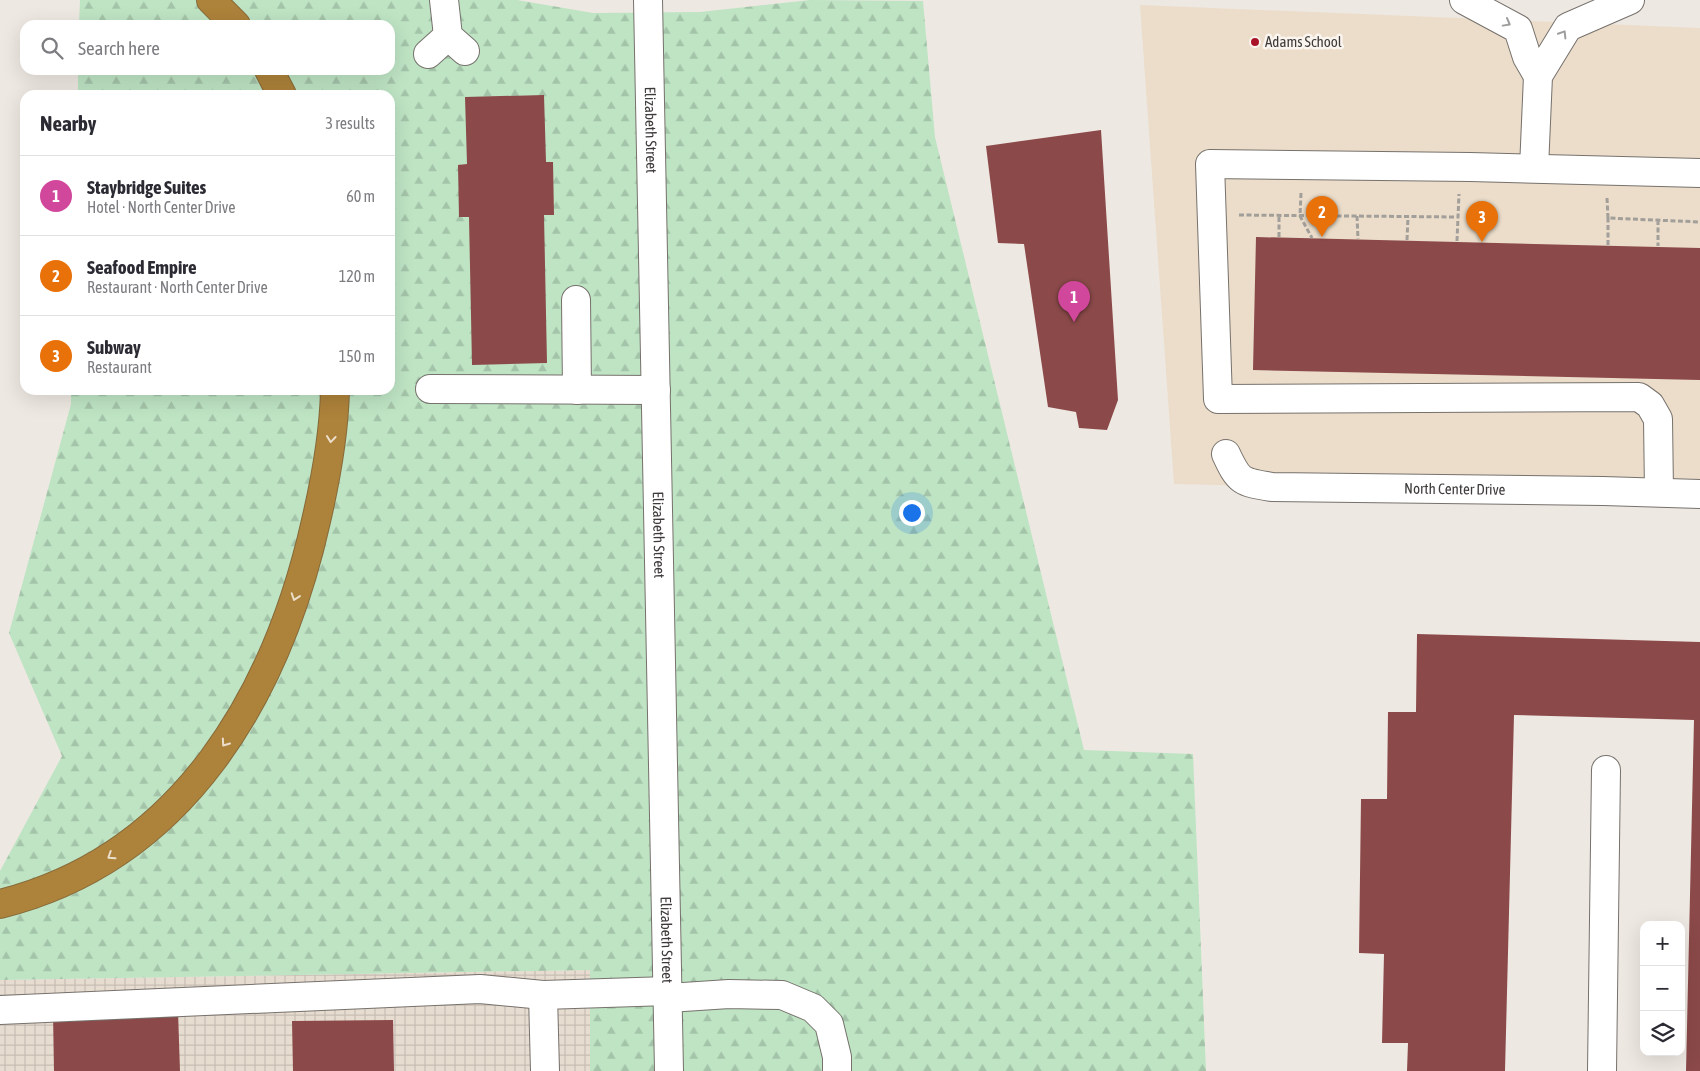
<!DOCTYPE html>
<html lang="en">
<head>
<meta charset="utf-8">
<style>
	:root { --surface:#fff; --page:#f7f7f7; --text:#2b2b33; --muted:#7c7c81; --line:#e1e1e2; --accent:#ea580c }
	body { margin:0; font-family:"Asap Condensed",sans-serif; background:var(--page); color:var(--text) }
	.controls { position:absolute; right:15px; bottom:15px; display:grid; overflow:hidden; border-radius:10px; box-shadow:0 5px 20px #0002 }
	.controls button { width:45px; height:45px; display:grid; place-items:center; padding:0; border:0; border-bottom:1px solid var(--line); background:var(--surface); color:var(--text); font:25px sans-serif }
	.you { position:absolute; left:911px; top:512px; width:18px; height:18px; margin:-12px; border:4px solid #fff; border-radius:50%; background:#1a73e8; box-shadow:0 0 0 8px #1a73e833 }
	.badge { display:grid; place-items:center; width:32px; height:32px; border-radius:50%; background:var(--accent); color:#fff; font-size:16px; font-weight:700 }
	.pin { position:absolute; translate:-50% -41px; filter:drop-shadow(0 1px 2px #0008) }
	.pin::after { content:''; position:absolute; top:26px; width:18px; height:15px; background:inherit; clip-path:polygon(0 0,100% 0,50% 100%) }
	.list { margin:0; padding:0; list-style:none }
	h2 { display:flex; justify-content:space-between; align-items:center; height:65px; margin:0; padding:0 20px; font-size:21px }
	h2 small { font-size:16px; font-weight:400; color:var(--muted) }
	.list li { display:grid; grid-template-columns:32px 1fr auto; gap:15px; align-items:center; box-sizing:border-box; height:80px; padding:0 20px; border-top:1px solid var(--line) }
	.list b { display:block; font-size:19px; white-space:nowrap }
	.list p { margin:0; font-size:16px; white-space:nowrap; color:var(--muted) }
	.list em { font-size:16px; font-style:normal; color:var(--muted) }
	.icon { flex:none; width:28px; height:28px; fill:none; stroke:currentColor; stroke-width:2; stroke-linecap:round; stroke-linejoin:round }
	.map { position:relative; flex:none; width:1700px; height:1071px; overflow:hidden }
	.search { position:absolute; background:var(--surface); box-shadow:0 5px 20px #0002; left:20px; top:20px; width:375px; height:55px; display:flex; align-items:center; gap:12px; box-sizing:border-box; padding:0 18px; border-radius:15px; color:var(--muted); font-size:19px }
	.panel { position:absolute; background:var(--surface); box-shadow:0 5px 20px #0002; left:20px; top:90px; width:375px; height:305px; border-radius:15px }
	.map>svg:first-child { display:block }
</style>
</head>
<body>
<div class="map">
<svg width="1700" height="1071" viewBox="0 0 1700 1071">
	<defs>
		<pattern id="industrial-grid" width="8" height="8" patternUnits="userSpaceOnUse" patternTransform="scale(1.25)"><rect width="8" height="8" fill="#e7dcd0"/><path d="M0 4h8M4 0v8" fill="none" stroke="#c7beb3"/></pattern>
		<pattern id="forest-firs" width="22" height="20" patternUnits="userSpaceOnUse" patternTransform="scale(1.25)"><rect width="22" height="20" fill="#bee4c4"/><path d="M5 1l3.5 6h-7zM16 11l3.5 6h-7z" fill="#a4c4a9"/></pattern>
	</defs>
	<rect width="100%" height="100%" fill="#eee8e2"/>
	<path fill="#ebddca" d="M1140 5 1700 28V496L1174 484Z"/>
	<path fill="url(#industrial-grid)" d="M590 970V1071H0V980Z"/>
	<path fill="url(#forest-firs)" d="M80 0H517L593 13 700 12 810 0 923 1 935 137 1084 750 1193 754 1206 1071H590V970L0 980V871L62 756 9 633 71 404V390H390V95H78V70H390V25H79Z"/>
	<path fill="#8b4949" d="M544 95 546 162H553L554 215H544L547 363 472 365 469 217H459L458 165 467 164 465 97Z
		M1101 130 1118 400 1107 430 1079 428 1076 412 1048 407 1024 244 998 243 986 146Z
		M1256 237 1700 248V380L1253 370Z
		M1417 634 1700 642V1071H1686L1694 720 1514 715 1505 1071H1407L1408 1043H1382L1384 954 1359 953 1361 799H1387L1388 712H1416Z
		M178 1011 180 1071H54L53 1013Z
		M393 1020 394 1071H293L292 1021Z"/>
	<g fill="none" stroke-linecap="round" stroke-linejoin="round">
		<g stroke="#76716c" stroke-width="30">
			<g id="minor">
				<path d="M444 0 448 36 465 51"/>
				<path id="s1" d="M648 0 669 1071"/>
				<path d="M1464 0 1518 29 1527 57 1538 76"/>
				<path d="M428 54 448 36"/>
				<path d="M1534 168 1538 76 1568 27 1630 0"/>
				<path d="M576 300 577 390"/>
				<path d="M430 389 656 390"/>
				<path id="s2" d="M1226 454C1239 482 1241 482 1272 487L1603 491 1700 494"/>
				<path d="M1659 492 1658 419 1650 405 1639 397 1218 399 1210 164 1470 167 1700 173"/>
				<path d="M543 995 545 1071"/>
				<path d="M668 998 729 994 782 995 813 1008 829 1024 837 1057V1071"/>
				<path d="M0 1010 480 989 543 995 668 991"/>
				<path d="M1602 1071 1606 770"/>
			</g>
		</g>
		<g stroke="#866a3a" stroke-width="30">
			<path id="highway" d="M211 0 236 25
				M269 70 282 95
				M0 904C184 858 277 694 316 521 326 478 334 434 335 390"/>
		</g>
		<path stroke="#a29e99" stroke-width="3" stroke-dasharray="5 2.5" stroke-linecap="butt" d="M1301 193 1300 216 1312 238
			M1607 198 1608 218 1700 222
			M1239 215 1458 217 1459 194
			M1357 216 1358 239
			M1658 220V246
			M1279 237V215
			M1407 240 1408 217
			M1457 241 1458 217
			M1608 245V218"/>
		<use href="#minor" stroke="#fff" stroke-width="28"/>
		<use href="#highway" stroke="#ad823a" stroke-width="28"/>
	</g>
	<defs><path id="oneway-chevron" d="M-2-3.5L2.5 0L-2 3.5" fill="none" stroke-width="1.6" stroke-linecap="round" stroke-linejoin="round" transform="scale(1.25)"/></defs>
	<g stroke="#9e9e9c">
		<use href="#oneway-chevron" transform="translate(1507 23) rotate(29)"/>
		<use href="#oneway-chevron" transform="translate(1563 34) rotate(-58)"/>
	</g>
	<g stroke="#ebdecb">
		<use href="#oneway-chevron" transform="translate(331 439) rotate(96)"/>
		<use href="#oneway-chevron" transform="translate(295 597) rotate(109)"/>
		<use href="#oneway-chevron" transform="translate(225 743) rotate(125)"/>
		<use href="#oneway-chevron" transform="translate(111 856) rotate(147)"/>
	</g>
	<circle fill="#a91328" stroke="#fbf5ef" stroke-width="2" cx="1255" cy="42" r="5"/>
	<g text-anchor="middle" stroke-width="5" stroke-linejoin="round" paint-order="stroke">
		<g font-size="15" fill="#3e3c3a" stroke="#fbf5ef" text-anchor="start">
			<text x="1265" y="47">Adams School</text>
		</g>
		<g font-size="15" fill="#3e3c3a" stroke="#fbf5ef">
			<text dy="5" stroke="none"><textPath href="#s1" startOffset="130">Elizabeth Street</textPath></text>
			<text dy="5" stroke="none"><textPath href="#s2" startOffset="244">North Center Drive</textPath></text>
			<text dy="5" stroke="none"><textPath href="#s1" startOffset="535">Elizabeth Street</textPath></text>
			<text dy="5" stroke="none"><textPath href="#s1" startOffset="940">Elizabeth Street</textPath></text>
		</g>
	</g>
</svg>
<div class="controls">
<button>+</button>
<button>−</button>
<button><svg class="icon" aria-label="layers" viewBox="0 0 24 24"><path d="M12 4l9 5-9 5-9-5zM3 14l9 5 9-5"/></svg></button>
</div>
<div class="you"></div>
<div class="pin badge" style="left:1074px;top:322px;background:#d1479c">1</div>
<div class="pin badge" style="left:1322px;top:237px;background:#e8710a">2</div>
<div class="pin badge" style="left:1482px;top:242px;background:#e8710a">3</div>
<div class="search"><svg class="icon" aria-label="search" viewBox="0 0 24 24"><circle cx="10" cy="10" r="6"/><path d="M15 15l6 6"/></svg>Search here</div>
<section class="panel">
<h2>Nearby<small>3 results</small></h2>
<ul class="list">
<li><span class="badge" style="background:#d1479c">1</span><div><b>Staybridge Suites</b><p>Hotel · North Center Drive</p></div><em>60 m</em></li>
<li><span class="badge" style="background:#e8710a">2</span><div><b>Seafood Empire</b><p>Restaurant · North Center Drive</p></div><em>120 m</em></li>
<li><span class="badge" style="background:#e8710a">3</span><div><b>Subway</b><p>Restaurant</p></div><em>150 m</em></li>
</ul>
</section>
</div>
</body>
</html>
